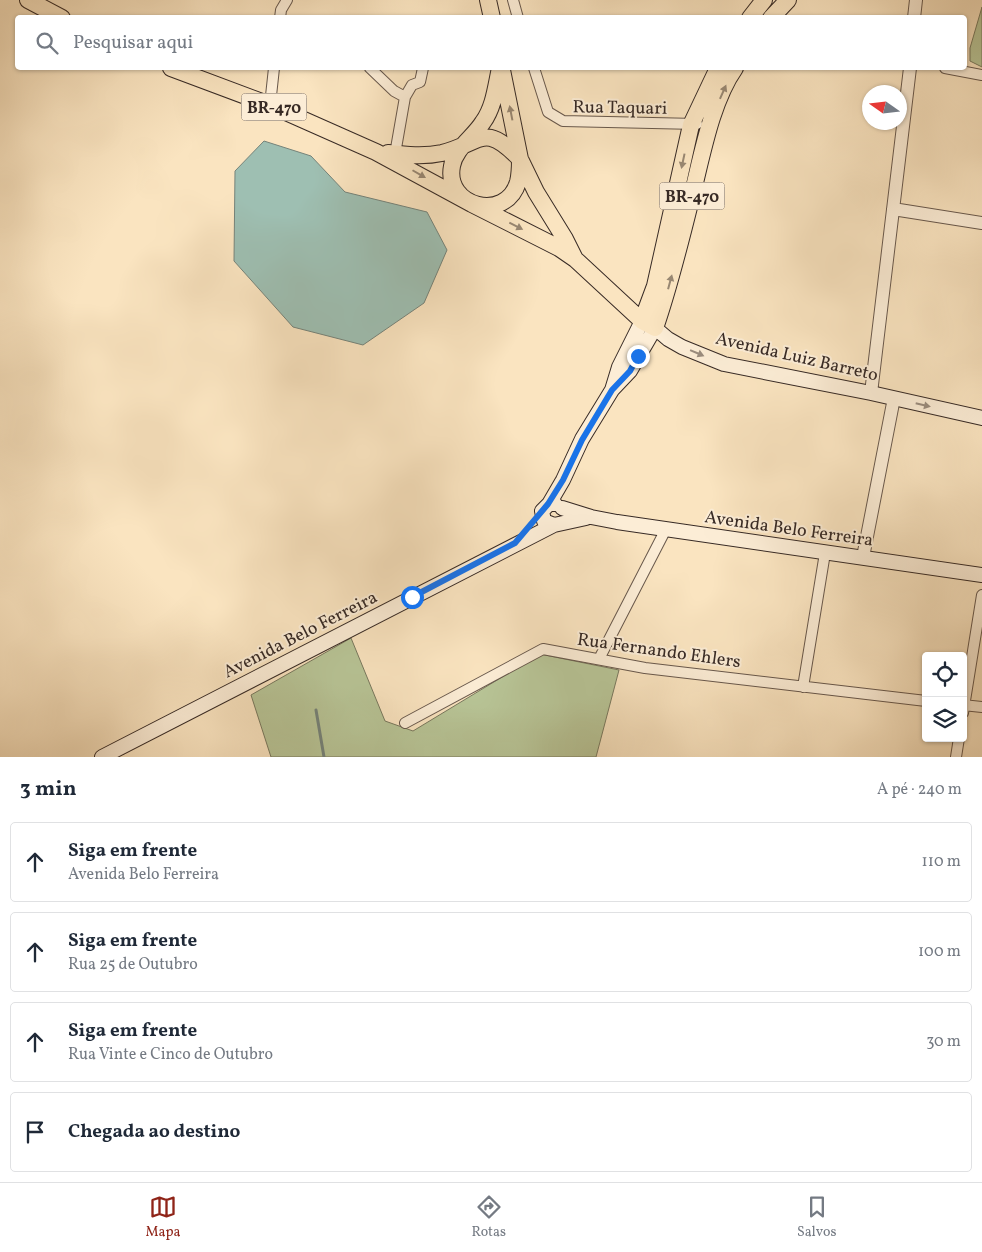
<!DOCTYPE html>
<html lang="pt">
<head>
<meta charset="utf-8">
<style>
	:root { --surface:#fff; --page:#f2f2f3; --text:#1f2937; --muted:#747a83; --line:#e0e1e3; --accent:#8f2418 }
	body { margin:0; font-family:Vollkorn,serif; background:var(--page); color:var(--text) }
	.controls { position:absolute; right:15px; bottom:15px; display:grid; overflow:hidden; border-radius:5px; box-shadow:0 1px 4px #0004 }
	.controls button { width:45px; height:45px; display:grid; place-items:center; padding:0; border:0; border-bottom:1px solid var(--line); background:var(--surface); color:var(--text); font:25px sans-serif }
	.compass { position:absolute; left:862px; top:85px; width:45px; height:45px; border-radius:50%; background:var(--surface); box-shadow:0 1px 4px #0004; rotate:284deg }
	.stop { position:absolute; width:15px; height:15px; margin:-11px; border:4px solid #1a73e8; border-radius:50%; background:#fff }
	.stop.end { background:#1a73e8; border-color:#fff; box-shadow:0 1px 5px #0008 }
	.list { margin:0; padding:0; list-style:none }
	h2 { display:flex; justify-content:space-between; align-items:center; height:65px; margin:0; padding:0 20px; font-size:21px }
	h2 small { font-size:16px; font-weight:400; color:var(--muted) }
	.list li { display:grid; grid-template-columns:32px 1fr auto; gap:15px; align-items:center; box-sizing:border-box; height:80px; margin:0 10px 10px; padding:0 10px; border:1px solid var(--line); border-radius:5px }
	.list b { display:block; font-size:19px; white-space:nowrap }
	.list p { margin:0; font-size:16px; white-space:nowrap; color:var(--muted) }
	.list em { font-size:16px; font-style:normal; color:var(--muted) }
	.icon { flex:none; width:28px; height:28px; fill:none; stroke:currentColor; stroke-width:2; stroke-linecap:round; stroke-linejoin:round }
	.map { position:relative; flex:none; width:982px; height:757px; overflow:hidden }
	.search { position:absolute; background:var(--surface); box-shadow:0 1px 4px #0004; left:15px; right:15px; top:15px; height:55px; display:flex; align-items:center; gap:12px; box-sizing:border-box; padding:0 18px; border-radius:5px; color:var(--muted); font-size:19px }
	.sheet { height:425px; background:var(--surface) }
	nav { display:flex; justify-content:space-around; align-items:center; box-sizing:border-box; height:70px; border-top:1px solid var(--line); background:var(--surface); font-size:14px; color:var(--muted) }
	nav a { display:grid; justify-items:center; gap:2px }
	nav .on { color:var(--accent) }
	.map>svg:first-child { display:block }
</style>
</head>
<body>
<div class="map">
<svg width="982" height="757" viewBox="0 0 982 757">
	<rect width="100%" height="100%" fill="#fae4c0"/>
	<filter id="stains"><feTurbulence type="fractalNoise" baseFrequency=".004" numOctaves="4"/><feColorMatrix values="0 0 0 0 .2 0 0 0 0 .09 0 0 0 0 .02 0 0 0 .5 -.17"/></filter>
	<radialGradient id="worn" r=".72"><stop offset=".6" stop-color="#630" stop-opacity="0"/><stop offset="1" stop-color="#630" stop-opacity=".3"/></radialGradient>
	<path fill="#b8c597" stroke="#78785e" d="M982 7V67L970 61V48Z
		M351 638 385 721 413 731 540 654 619 670 596 757H271L251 695Z"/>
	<path fill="#9ebfb2" stroke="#75837a" d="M264 141 311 156 345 192 427 212 447 250 424 303 363 345 293 327 234 261 235 171Z"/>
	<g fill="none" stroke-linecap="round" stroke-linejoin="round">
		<path stroke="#75837a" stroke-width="3" d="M316 710 324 757"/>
		<g stroke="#68584c" stroke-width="12">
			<path id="minor" d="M513 0 518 18
				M280 18 281 10 287 0
				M370 68 394 91 405 97
				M534 68 548 112 563 121 697 124
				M945 68 982 75
				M270 105 274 68
				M395 154 405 97 412 85 420 82 423 68
				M599 659 666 529
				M803 687 825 553
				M963 705 982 707
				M963 713 982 595
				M405 723 543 649 645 668 926 701
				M956 757 959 738"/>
		</g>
		<g stroke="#68584c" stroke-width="14">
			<path id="tertiary" d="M914 18 916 0
				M893 209 982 223
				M871 393 910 68
				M863 557 894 398"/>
		</g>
		<g stroke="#372a25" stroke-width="16">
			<path id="secondary" d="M612 390 630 371 655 328 668 339 682 347 724 364 871 393 982 418
				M549 504 563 480 582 439 612 390 619 367 642 321
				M555 504H549L542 511 544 521 554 525 586 518
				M562 508 591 517 617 522 982 575
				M102 757 554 525"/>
		</g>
		<g stroke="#372a25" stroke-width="18">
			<path id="primary" d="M28 0 62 18
				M488 0 492 18
				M750 18 764 0
				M771 18 788 0
				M171 68 270 105 376 152 472 204 559 248 575 259 642 321 655 328C671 282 682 235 694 187 703 150 713 99 735 68
				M502 70 520 159 536 192 565 239 574 257
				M388 153C406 155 424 157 442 153 482 143 483 121 520 159 520 166 520 174 518 182 506 223 444 207 452 166 455 148 474 137 483 122 494 107 496 86 500 68
				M642 321 655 286 691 125 718 68"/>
		</g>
		<use href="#minor" stroke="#fcedd6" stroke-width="10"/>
		<use href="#tertiary" stroke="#fcedd6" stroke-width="12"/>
		<use href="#secondary" stroke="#fcedd6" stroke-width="14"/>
		<use href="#primary" stroke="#fae4c0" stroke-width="16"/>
	</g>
	<defs><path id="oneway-solid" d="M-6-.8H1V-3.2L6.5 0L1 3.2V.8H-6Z" transform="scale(1.25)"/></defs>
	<g fill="#988772">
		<use href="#oneway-solid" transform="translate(723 92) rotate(-66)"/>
		<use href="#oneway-solid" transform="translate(511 113) rotate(-101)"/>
		<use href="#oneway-solid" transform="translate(683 161) rotate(102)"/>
		<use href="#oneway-solid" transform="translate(419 174) rotate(30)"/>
		<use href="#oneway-solid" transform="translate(516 226) rotate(27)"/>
		<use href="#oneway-solid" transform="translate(670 282) rotate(-75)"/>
	</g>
	<g fill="#9a8c7e">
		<use href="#oneway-solid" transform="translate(697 353) rotate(23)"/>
		<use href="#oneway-solid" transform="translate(923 405) rotate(13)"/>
	</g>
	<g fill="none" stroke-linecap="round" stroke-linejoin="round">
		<path stroke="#1a73e8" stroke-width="6" d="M412 597 515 543 548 504 563 480 582 440 612 390 630 371 638 356"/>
	</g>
	<g text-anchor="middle" stroke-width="4" stroke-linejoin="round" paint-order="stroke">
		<g fill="#fcedd6" stroke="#72645a" stroke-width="1">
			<rect x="241.5" y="93.5" width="65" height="27" rx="4"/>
			<rect x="659.5" y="182.5" width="65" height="27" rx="4"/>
		</g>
		<g font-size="16" font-weight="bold" fill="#372a25">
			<text x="274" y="113">BR-470</text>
			<text x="692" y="202">BR-470</text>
		</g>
		<g font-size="18" fill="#372a25" stroke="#fcedd6">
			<text transform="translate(620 107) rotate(1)" y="6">Rua Taquari</text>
			<text transform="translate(797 356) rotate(13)" y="6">Avenida Luiz Barreto</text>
			<text transform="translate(789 528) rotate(8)" y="6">Avenida Belo Ferreira</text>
			<text transform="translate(300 634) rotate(-27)" y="6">Avenida Belo Ferreira</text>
			<text transform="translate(659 650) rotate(8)" y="6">Rua Fernando Ehlers</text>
		</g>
	</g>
	<rect width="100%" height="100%" filter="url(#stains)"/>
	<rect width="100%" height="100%" fill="url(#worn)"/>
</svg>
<div class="controls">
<button><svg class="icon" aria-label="locate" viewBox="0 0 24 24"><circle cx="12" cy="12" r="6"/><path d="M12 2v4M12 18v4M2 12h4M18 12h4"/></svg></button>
<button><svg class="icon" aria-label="layers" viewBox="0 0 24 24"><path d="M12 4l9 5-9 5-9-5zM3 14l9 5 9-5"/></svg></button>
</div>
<svg class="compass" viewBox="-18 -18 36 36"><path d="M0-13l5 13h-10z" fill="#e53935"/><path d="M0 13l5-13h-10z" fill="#747a83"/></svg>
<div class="stop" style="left:412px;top:597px"></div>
<div class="stop end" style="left:638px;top:356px"></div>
<div class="search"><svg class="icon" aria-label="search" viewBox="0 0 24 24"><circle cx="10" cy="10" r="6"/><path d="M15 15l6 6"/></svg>Pesquisar aqui</div>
</div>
<section class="sheet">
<h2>3 min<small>A pé · 240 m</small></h2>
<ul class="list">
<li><svg class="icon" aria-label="ahead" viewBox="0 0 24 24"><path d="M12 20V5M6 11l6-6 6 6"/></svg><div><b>Siga em frente</b><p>Avenida Belo Ferreira</p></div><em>110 m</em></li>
<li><svg class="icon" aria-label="ahead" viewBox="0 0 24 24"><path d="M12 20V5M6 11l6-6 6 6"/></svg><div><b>Siga em frente</b><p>Rua 25 de Outubro</p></div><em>100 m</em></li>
<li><svg class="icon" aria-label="ahead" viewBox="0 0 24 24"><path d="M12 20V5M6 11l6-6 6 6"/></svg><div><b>Siga em frente</b><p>Rua Vinte e Cinco de Outubro</p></div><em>30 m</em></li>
<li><svg class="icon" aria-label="arrive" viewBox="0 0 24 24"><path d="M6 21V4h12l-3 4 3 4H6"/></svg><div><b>Chegada ao destino</b></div></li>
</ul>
</section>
<nav>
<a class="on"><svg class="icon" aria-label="map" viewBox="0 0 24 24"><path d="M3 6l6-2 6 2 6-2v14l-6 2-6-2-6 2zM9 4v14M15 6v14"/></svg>Mapa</a>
<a><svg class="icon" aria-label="directions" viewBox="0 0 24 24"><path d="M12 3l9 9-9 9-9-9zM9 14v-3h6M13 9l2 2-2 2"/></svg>Rotas</a>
<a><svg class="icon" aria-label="saved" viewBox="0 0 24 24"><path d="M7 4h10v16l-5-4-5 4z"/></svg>Salvos</a>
</nav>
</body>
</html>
